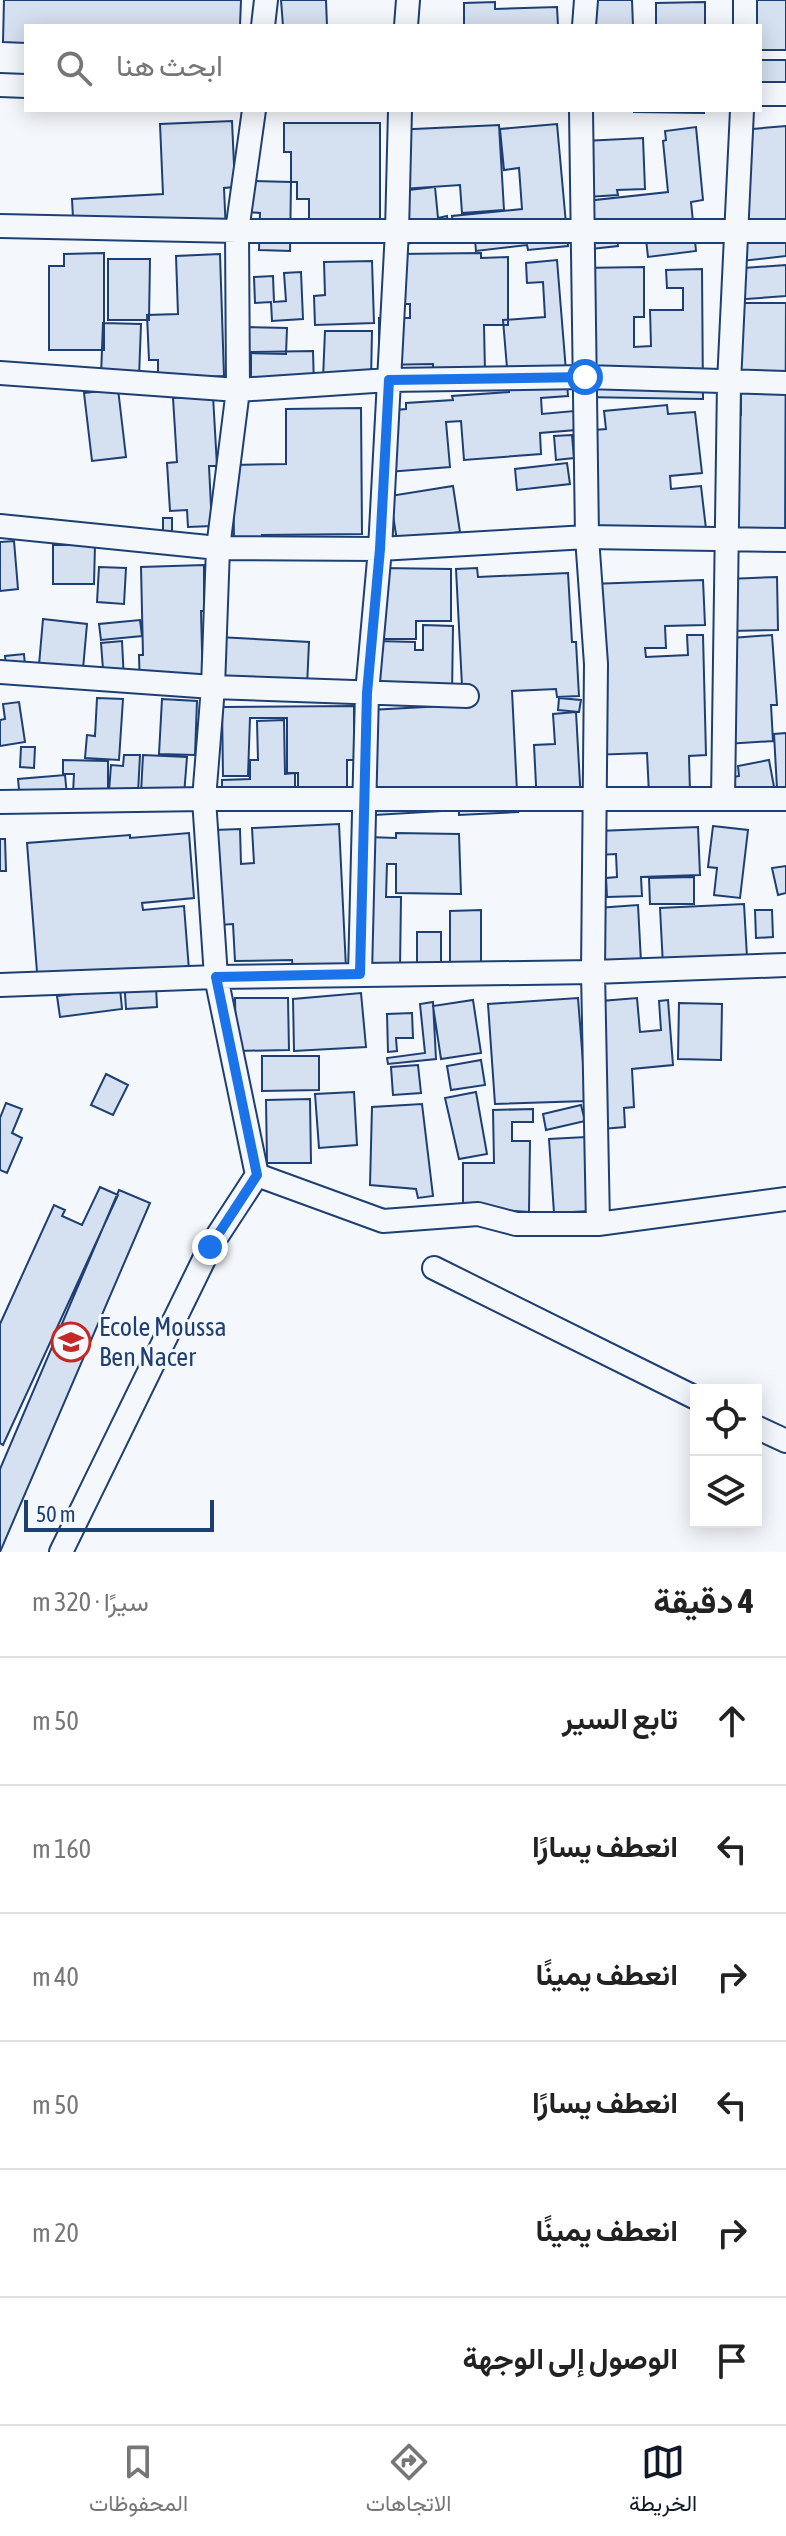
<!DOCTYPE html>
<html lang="ar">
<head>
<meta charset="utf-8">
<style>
	:root { --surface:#fff; --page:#f2f2f2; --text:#222; --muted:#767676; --line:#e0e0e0; --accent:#111827 }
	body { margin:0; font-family:"Asap Condensed",Vazirmatn,sans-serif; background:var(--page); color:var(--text); direction:rtl }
	.controls { position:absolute; right:24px; bottom:24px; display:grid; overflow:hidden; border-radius:0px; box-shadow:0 4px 20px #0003 }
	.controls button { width:72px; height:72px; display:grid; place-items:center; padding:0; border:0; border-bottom:2px solid var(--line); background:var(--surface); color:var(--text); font:40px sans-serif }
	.scale { position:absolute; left:24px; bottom:20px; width:190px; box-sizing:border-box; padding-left:8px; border:4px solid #1d3f73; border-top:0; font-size:22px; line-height:28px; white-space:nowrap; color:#1d3f73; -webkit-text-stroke:6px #f4f7fb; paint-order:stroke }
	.stop { position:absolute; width:24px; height:24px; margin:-18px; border:6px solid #1a73e8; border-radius:50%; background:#fff }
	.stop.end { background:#1a73e8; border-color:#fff; box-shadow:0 2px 8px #0008 }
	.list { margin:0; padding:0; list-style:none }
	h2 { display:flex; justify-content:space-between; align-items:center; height:104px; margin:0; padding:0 32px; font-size:34px }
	h2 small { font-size:26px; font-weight:400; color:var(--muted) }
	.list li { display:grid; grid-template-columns:52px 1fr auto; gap:24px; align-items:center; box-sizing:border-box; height:128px; padding:0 32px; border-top:2px solid var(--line) }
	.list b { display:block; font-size:30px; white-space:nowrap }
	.list em { font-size:26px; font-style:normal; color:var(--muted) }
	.icon { flex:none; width:44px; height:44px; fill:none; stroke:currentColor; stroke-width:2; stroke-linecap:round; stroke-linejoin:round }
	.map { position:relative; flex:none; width:786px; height:1552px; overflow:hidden; direction:ltr }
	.search { position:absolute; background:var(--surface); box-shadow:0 4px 20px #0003; left:24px; right:24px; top:24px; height:88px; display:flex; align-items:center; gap:20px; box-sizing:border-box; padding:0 28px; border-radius:0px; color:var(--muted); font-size:30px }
	.sheet { height:872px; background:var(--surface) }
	nav { display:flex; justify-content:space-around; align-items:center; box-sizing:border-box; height:112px; border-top:2px solid var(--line); background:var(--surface); font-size:22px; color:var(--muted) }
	nav a { display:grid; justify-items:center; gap:4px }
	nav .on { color:var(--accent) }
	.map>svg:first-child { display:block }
</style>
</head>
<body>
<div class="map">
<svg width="786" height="1552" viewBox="0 0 786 1552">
	<rect width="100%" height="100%" fill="#f4f7fb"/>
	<path fill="#d5e0f0" stroke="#1d3f73" stroke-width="2" d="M4 0H241L240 26H26V43L3 42Z
		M281 0H326L327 26H283Z
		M580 0H632L633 26H581Z
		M746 0H786V50H760V26H746Z
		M495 2V9L557 7 558 26H464V3Z
		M705 2V26H656V3Z
		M760 60H786V99H760Z
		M634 110H704V113L634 112Z
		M232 121 235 187 224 188 226 233 74 237 72 199 163 194 160 124Z
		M284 123H380V242L309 243V199H297V182H291V152H284Z
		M557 124 568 246 528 250 527 245 476 251 475 240 455 242 452 216 522 209 519 168 504 170 500 129Z
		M499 125 504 210 462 213 460 185 402 189 393 130Z
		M786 126V256L742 261 729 131Z
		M696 127 703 200 691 202 696 251 648 257 644 221 616 224 618 246 582 250 577 202 668 192 663 141 666 140 665 131Z
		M643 138 645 189 617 190 618 195 587 197 584 141Z
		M249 181 291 182 290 251 259 250 260 213 249 212Z
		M435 187 438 218 447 216 449 238 396 245 391 192Z
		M104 253V350H49V266H64V254Z
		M481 253V258L508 257V325H484L485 372H433V364L379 365V318H410V304H398V254Z
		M220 254 224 376 158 379V360H149L147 315 178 314 176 256Z
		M108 259H150L149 320H108Z
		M557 260 568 396 541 398 542 414 574 411 576 430 540 433 541 454 464 460 461 421 446 422 450 467 388 472 383 411 406 409V403L453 400 452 396 509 392 503 320 545 317 543 282 527 283 526 263Z
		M372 261 374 323 315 325 314 296 325 295 324 262Z
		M786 265V296L732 300 730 269Z
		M644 267V317H634V347L651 346 650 310H683V288H667L666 270 702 269 703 399 582 397 580 268Z
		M301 272 303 319 272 321 271 302 255 303 254 277 273 276 274 302 286 301 284 273Z
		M733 303H786L785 551H723L726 415H741V343Z
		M103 323 141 324 139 377 101 376Z
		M245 327 287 328 286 354 244 353Z
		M325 331H372L371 380 323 379Z
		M313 351 314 387 251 388V352Z
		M118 389 126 457 92 461 84 393Z
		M213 396 217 466H209L212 526 188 527 187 510 170 511 167 463 177 462 173 398Z
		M667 405 668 414 695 412 702 473 670 476 671 489 701 486 706 529 592 541 594 430 606 429 604 411Z
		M361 408 362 534 262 535 263 541H234L233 465 286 464V409Z
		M572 435 574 458 556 460 554 436Z
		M567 463 570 484 517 490 515 469Z
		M453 486 460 532 397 541 390 496Z
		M163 518H172V535H163Z
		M14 541 18 589 0 591V542Z
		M53 545H95L94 584H53Z
		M204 565V611H201L203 689 140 691 139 655H143L141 567Z
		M99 567 126 568 124 604 97 602Z
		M382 568 451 569V621H416V639H382Z
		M477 568 478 577 568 573 572 642H576L579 696 557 697 556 689 512 691 518 812 459 815V810L375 815 369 710 463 705 456 569Z
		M777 577 778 630 730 631 728 579Z
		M703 580 705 625 665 626 666 648H645L646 657 688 655 687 635H703L706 755 689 756 690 792 649 794 647 753 590 755V584Z
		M43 619 87 624 83 669 39 665Z
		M140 620 142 636 101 640 99 624Z
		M423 625 453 626 452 696 376 701 377 641 415 642V650H423Z
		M772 635 777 705H771L773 741 726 744 718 639Z
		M218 637 309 642 307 687 215 682Z
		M122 641 124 681 104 682 101 643Z
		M24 654 26 677 7 678 5 656Z
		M97 698 123 699 119 760 85 758 87 735 95 736Z
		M559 698 581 700 579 712 558 710Z
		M162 699 197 701 195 755 159 754Z
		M19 702 25 742 0 746V720L5 719 3 704Z
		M354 706V760H347V802H298V773H287V718H250L248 776H223L222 707Z
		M576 712 581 802 537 805 534 745 555 744 553 714Z
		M284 720 285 774 295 773V804L240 805V787H222V780L250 779V760H258L257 721Z
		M786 733V807H778L774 734Z
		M21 747H35L34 768 20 767Z
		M124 755H140L138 793 109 791 111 765 123 766Z
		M143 755 187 757 184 795 141 793Z
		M63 760 108 761V794L73 793 74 774H63Z
		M769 760 775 792 727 801 723 779 739 776 738 766Z
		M65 775 68 806 21 811 18 779Z
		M339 824 346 968 293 971 292 960 235 961 233 924 219 925 214 830 240 829 241 864 254 863 252 828Z
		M713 826 748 830 740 898 714 895 717 868 708 867Z
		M698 827 700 875 641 877 642 896 607 897 606 878 617 877 616 854 598 855V831Z
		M189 833 194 898 142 903 143 910 184 906 190 983 156 986 157 1007 126 1009 124 978 38 985 27 843 130 835V838Z
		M396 833 459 834 461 894 396 893V864H387L386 897H401L400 968H366L368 837 396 838Z
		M0 839H5L6 871H0Z
		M786 866V893L778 895 772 868Z
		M694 877V904H650L649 878Z
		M744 904 747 957 663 966 660 908Z
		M638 905 641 962 600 965 597 908Z
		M481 910V967H450V911Z
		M755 910H772L773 937 756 938Z
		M417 932H441V967H417Z
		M120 988 122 1009 60 1017 57 996Z
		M361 993 366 1047 294 1051 293 999Z
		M235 998H288L289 1050 236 1051Z
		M578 998 586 1101 495 1104 488 1004Z
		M637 998 640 1032 661 1030 659 1001 668 1000 673 1065 632 1069 634 1107 624 1108 625 1127 602 1129 601 1001Z
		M473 1000 481 1053 441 1059 433 1006Z
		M433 1002 436 1059 388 1064 387 1058 425 1053 420 1004Z
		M679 1003 722 1004 721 1060 678 1059Z
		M412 1013 413 1038H396L397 1051 388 1052 387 1014Z
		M262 1056H319V1090L262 1091Z
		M481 1060 485 1085 451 1090 447 1066Z
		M418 1065 421 1093 393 1095 391 1067Z
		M106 1074 128 1085 113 1115 91 1105Z
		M354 1092 357 1145 319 1148 315 1094Z
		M476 1092 487 1154 459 1159 445 1098Z
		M310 1099 311 1163H267L266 1100Z
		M6 1103 22 1109 12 1133 22 1138 7 1173 0 1170V1118Z
		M422 1104 433 1196 418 1198 416 1189 370 1185 372 1107Z
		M581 1105 585 1121 546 1130 543 1114Z
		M533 1109V1122H512V1141H530L529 1212 463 1207V1163H494L493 1110Z
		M586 1137 590 1211 554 1213 549 1139Z
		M100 1187 118 1195 3 1445 0 1443V1324L54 1205 65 1210 62 1216 82 1225Z
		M119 1190 150 1203 0 1552V1469Z"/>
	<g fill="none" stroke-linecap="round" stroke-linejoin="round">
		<g stroke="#1d3f73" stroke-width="26">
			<path id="minor" d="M263 26 266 0
				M406 26 408 0
				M584 26 586 0
				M745 26V0
				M0 85 26 86
				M760 94H786
				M254 110 237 231 238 390 218 548 213 687 204 799 216 977 257 1175
				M581 110 587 537 596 664 593 972 598 1224
				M0 226 237 231H786
				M0 373 238 390 389 380 585 377 786 383
				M0 526 218 548 380 549 587 537 786 540
				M0 672 213 687 467 696
				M723 799 729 383 742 110
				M0 802 204 799H786
				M360 974 367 693 380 549 397 231 400 110
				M0 985 216 977 593 972 786 965
				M434 1268 696 1398
				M756 1427 786 1441
				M61 1552 210 1247 257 1175 383 1221 478 1214 516 1224H598L786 1199"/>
		</g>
		<use href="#minor" stroke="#f4f7fb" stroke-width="22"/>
	</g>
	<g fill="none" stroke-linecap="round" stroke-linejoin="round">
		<path stroke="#1a73e8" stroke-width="10" d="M210 1247 257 1175 216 977 360 974 367 693 380 549 389 380 585 377"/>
	</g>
	<defs>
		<g id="school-ring" transform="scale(2)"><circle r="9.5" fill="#f4f7fb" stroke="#c62828" stroke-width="1.5"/><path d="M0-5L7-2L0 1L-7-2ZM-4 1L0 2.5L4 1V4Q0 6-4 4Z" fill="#c62828"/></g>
	</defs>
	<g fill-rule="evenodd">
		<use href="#school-ring" x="71" y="1342"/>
	</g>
	<g text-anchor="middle" stroke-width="6" stroke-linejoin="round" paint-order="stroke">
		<g font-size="26" fill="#1d3f73" stroke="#f4f7fb" text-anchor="start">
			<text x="99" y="1336">Ecole Moussa<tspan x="99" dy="30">Ben Nacer</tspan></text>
		</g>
	</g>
</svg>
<div class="controls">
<button><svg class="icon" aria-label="locate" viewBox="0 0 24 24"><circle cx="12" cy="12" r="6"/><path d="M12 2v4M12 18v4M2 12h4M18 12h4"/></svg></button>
<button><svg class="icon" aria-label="layers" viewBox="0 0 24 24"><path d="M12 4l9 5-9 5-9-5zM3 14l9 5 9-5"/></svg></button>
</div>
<div class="scale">50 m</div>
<div class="stop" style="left:585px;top:377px"></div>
<div class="stop end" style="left:210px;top:1247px"></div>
<div class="search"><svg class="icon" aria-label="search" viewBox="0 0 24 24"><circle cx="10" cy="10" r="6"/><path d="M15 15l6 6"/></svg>ابحث هنا</div>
</div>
<section class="sheet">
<h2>4 دقيقة<small>سيرًا · 320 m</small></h2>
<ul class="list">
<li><svg class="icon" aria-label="ahead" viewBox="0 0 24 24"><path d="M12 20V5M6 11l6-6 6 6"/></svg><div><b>تابع السير</b></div><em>50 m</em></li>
<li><svg class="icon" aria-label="left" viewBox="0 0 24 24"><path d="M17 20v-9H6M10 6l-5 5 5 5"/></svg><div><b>انعطف يسارًا</b></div><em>160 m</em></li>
<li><svg class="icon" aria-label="right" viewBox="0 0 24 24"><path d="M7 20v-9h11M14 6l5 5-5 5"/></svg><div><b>انعطف يمينًا</b></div><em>40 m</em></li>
<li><svg class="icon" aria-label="left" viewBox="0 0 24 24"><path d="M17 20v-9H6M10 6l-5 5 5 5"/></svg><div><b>انعطف يسارًا</b></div><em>50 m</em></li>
<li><svg class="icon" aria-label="right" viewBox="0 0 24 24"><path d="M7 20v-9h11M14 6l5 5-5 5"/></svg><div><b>انعطف يمينًا</b></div><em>20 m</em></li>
<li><svg class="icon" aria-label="arrive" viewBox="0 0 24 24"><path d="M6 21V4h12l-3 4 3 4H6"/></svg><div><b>الوصول إلى الوجهة</b></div></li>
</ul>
</section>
<nav>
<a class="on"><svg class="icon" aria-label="map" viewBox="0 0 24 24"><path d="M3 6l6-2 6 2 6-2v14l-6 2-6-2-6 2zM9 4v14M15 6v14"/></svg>الخريطة</a>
<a><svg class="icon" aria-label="directions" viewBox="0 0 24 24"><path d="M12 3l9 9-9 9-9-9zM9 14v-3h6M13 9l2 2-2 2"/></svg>الاتجاهات</a>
<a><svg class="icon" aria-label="saved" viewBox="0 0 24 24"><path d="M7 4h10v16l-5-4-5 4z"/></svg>المحفوظات</a>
</nav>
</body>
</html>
